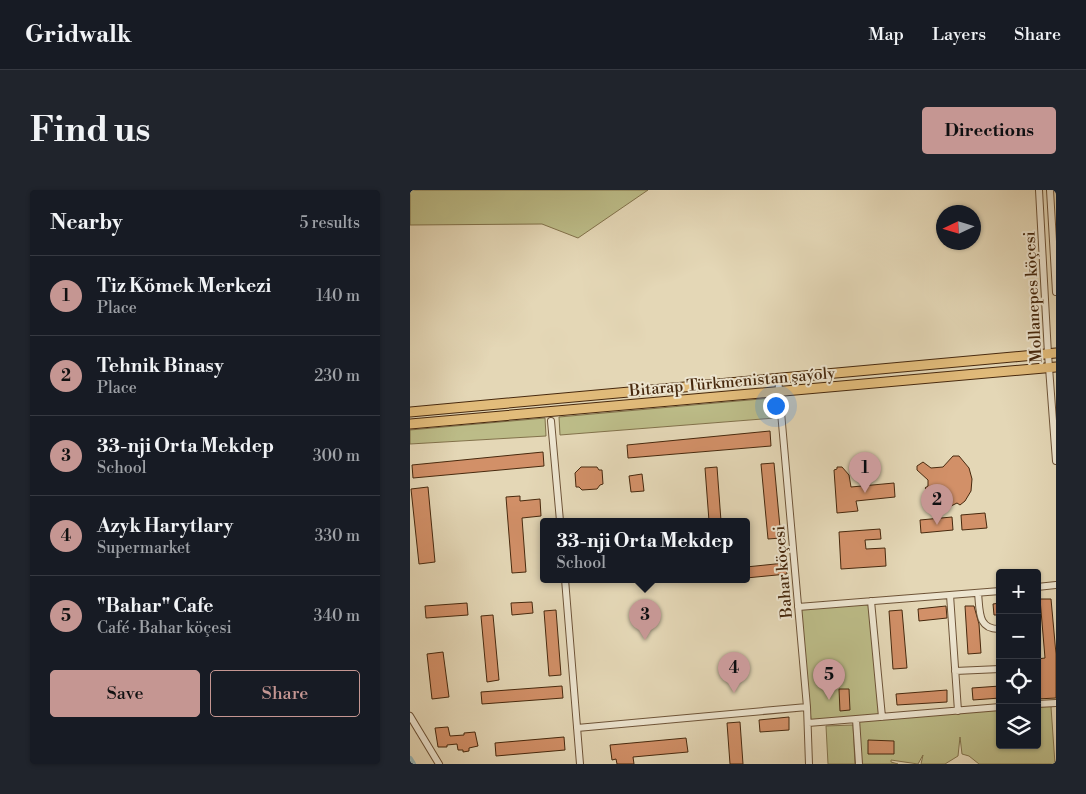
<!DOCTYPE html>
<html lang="en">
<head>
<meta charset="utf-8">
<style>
	:root { --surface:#171b24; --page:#20242c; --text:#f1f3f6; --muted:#9ea1a6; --line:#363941; --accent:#c59692 }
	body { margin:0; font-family:"Libre Bodoni",serif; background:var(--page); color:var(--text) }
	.controls { position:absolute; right:15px; bottom:15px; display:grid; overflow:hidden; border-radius:5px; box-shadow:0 1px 4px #0004 }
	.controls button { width:45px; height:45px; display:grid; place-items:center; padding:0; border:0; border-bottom:1px solid var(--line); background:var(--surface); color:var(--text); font:25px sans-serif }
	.compass { position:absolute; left:526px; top:15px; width:45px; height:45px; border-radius:50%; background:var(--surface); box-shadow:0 1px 4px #0004; rotate:266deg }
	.you { position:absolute; left:365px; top:215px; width:18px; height:18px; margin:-12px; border:4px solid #fff; border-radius:50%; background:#1a73e8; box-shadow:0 0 0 8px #1a73e833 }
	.badge { display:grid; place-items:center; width:32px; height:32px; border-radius:50%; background:var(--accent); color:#111; font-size:16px; font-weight:700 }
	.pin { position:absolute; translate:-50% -41px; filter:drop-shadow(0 1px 2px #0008) }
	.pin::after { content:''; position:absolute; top:26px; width:18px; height:15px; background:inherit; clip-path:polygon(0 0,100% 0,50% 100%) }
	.popup { position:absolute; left:130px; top:328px; width:210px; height:65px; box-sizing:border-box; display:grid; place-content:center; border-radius:5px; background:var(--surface); filter:drop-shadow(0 1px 4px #0005); font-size:16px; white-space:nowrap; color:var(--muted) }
	.popup b { font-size:19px; color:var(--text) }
	.popup::after { content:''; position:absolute; left:50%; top:100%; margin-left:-10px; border:10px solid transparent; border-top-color:var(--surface) }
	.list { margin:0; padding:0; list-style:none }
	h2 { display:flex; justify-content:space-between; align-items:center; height:65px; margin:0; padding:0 20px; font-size:21px }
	h2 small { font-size:16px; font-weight:400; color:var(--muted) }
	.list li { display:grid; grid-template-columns:32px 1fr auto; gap:15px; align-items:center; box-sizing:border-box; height:80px; padding:0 20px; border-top:1px solid var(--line) }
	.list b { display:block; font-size:19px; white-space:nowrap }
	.list p { margin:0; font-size:16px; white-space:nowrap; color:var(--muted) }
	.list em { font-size:16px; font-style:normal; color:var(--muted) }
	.actions { display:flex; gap:10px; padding:15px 20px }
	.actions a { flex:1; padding:11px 0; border:1px solid var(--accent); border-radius:5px; text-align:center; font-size:18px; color:var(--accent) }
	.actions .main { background:var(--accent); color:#111 }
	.icon { flex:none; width:28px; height:28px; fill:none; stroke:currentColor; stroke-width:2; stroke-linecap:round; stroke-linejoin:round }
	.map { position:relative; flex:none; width:646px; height:574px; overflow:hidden; border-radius:5px }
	header { display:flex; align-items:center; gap:30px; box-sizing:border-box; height:70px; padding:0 25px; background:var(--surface); border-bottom:1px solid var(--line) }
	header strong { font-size:24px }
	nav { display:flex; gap:28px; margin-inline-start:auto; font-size:18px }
	.intro { display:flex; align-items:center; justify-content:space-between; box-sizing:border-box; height:120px; padding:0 30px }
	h1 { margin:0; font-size:35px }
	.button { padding:12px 22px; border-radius:5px; background:var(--accent); color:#111; font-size:18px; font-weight:700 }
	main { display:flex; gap:30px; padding:0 30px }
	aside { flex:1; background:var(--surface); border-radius:5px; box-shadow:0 1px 4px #0004 }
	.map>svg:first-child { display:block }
</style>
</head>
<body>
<header>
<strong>Gridwalk</strong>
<nav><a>Map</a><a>Layers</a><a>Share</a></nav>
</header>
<div class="intro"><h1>Find us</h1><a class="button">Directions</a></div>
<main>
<aside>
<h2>Nearby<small>5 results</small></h2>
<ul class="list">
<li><span class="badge">1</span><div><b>Tiz Kömek Merkezi</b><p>Place</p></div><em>140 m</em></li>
<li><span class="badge">2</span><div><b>Tehnik Binasy</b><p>Place</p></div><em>230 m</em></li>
<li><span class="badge">3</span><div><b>33-nji Orta Mekdep</b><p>School</p></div><em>300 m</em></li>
<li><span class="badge">4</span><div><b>Azyk Harytlary</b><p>Supermarket</p></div><em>330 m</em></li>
<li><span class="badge">5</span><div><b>&quot;Bahar&quot; Cafe</b><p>Café · Bahar köçesi</p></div><em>340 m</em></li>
</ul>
<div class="actions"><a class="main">Save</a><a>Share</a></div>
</aside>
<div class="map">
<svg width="646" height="574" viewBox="0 0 646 574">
	<rect width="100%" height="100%" fill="#e4d7b6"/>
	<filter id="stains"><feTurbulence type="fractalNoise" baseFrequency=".004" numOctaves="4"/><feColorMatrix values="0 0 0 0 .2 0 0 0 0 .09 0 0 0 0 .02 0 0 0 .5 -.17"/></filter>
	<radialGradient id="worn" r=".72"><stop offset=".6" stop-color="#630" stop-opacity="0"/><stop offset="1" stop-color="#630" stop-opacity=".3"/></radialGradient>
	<path fill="#bcbc88" stroke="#82724b" d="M0 0H238L168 48 132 34 0 35Z
		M362 208 365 210V228L150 245 149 227Z
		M135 228 136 246 0 254V240Z
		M463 413 473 524 401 530 391 419Z
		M627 514 646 515 641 517 645 574H569L559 566 552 564 550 547 548 566 535 574H511L513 565 508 574 481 570V572L488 574H449L446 529 590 517V555H627Z
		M443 535 445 574H418L416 536Z"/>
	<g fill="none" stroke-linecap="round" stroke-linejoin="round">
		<path stroke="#98b7b7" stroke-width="6" d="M0 569 3 574"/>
	</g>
	<path fill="#d29068" stroke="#47290e" d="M360 241 361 256 218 268 217 255Z
		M133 262 134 276 3 288 2 275Z
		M543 266H549L559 278 562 289 561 301 555 311 550 315 547 313 539 317H531L515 298 518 296V290L507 280V276L513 272 521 278 533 277Z
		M364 273 371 348 358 349 351 274Z
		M171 277H187L189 280H192L193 294 190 295 187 299 172 300 169 297H166L165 283Z
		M307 277 311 331H299L295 278Z
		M427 277H432L439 285 441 297 484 293 485 307 446 311 448 321 427 323 424 280 427 279Z
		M232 284 234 301 221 302 219 286Z
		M18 297 25 372 9 374 1 299Z
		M110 306V311L130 309 131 326 112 328 116 382 102 383 96 307Z
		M575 323 577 338 552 340 551 325Z
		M542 327 543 340 511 343 510 330Z
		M470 339 471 349 455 350 456 359 475 358 476 376 431 379 429 342Z
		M375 373 377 384 336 388V377Z
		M630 409H641L646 464V508L627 509V469L635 468Z
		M122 412 123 423 102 425 101 413Z
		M57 413 58 425 16 428 15 416Z
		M590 413V425H584L583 414Z
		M536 416 537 428 509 431 508 419Z
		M555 416H564L569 434 571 463 558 464Z
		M146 420 151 485 139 486 134 421Z
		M492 420 497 478 483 479 479 421Z
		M83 425 89 490 77 492 71 426Z
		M33 462 39 507 22 509 17 464Z
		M152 496 153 508 72 514 71 502Z
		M590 496V508L563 510 562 498Z
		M429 499H439L440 520 430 521Z
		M537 500V512L487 515 486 504Z
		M379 527V540L350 542 349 530Z
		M330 532 333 574H320L317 533Z
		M38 537 40 546 54 545V543L65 542 68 556 59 558V561L53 562V560H48L47 554 37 555V557H28L25 538Z
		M154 547 155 560 86 566 85 553Z
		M276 548 278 562 223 567 224 574H207L206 569 202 570 200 555Z
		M458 550 484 551V564H458Z"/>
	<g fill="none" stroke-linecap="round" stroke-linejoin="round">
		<g stroke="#6e5438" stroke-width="8">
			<path id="minor" d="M629 0 638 164 646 271
				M640 0 646 102
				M368 188 397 517 399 574
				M141 231 150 331
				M155 389 170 574
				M627 397 646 395
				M568 403C570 420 567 440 590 439
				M540 405 548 521
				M461 411 472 527
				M388 417 590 401
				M545 481 590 479
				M627 514 646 513
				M0 526 29 574
				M446 529 449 574
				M398 533 590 517
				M167 538 397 517"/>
		</g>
		<g stroke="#47290e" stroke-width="11">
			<path id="major" d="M0 222 646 163
				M0 234 646 177"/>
		</g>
		<use href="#minor" stroke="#ede5d0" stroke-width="6"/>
		<use href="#major" stroke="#e2bc7b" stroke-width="9"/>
	</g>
	<g text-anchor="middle" stroke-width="4" stroke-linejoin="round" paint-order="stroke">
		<g font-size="16" fill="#47290e" stroke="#ede5d0">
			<text transform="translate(622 107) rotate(-93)" y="6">Mollanepes köçesi</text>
			<text transform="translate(322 191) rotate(-5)" y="6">Bitarap Türkmenistan şaýoly</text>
			<text transform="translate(372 382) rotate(-95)" y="6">Bahar köçesi</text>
		</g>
	</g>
	<rect width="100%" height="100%" filter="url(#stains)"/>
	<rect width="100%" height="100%" fill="url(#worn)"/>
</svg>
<div class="controls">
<button>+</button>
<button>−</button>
<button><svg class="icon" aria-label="locate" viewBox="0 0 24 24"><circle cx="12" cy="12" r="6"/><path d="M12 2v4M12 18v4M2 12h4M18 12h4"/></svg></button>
<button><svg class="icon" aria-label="layers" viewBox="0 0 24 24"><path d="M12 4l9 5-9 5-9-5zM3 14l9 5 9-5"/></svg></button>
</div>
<svg class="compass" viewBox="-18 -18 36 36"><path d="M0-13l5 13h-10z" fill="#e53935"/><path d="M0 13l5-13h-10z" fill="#9ea1a6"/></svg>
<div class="you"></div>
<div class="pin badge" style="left:455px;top:303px">1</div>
<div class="pin badge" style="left:527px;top:335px">2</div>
<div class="pin badge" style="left:235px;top:450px">3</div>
<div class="popup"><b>33-nji Orta Mekdep</b>School</div>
<div class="pin badge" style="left:324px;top:503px">4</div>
<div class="pin badge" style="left:419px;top:510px">5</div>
</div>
</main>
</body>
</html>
